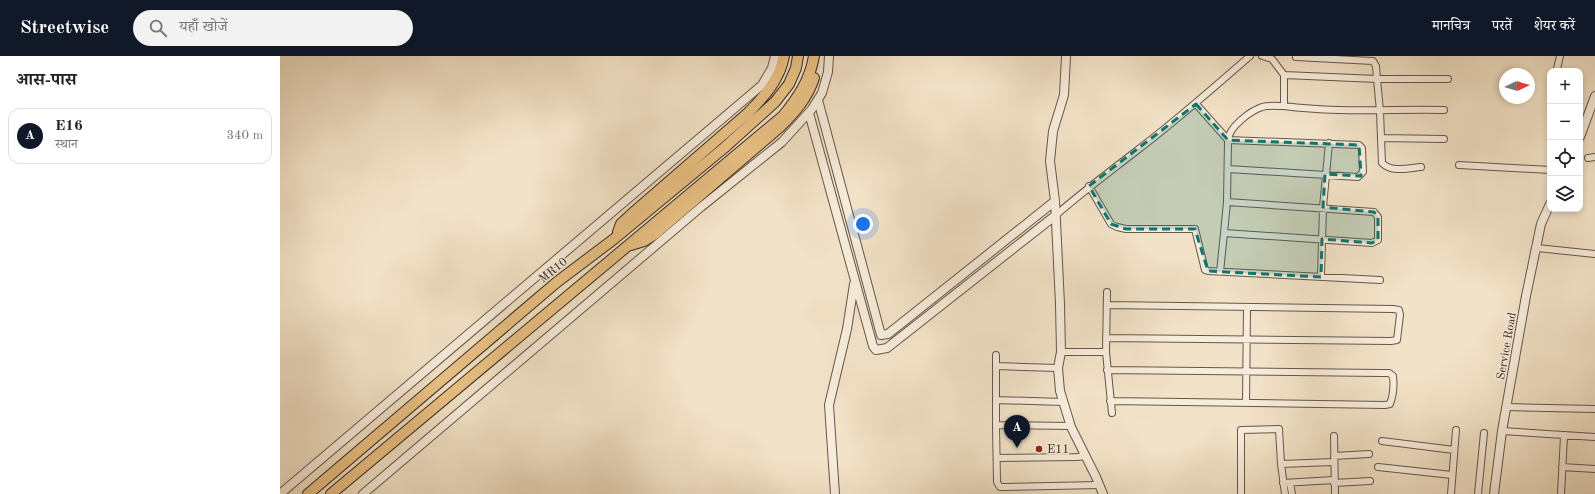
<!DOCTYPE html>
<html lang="hi">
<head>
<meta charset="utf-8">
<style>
	:root { --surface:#fff; --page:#f2f2f2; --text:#222; --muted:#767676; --line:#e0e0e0; --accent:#111827 }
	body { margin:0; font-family:"Old Standard TT","Noto Serif Devanagari",serif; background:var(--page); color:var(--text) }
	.controls { position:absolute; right:12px; top:12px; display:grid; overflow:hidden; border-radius:8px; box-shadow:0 2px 6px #0003 }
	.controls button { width:36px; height:36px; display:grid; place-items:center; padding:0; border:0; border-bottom:1px solid var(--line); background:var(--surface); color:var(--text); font:20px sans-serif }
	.compass { position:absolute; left:1219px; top:12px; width:36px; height:36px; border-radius:50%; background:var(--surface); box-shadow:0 2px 6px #0003; rotate:86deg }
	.you { position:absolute; left:583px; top:168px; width:14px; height:14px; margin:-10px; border:3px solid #fff; border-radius:50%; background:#1a73e8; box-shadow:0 0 0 6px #1a73e833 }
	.badge { display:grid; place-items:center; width:26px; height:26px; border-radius:50%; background:var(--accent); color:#fff; font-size:13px; font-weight:700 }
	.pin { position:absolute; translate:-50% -33px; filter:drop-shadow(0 1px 2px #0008) }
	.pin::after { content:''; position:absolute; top:21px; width:14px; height:12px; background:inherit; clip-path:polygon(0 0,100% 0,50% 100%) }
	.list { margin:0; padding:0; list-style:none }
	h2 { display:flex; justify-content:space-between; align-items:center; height:52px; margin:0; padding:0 16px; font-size:17px }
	h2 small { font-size:13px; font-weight:400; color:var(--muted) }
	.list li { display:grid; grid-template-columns:26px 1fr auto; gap:12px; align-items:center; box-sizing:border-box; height:56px; margin:0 8px 8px; padding:0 8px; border:1px solid var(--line); border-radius:12px }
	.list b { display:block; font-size:15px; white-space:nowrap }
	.list p { margin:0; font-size:13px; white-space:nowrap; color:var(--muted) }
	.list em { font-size:13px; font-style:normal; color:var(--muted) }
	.icon { flex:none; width:22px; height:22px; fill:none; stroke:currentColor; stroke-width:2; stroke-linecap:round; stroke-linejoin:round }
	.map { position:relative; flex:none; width:1315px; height:438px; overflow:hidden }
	header { display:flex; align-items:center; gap:24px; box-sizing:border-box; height:56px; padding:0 20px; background:var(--accent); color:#fff }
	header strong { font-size:19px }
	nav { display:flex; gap:22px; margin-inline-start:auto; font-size:14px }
	.search { width:280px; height:36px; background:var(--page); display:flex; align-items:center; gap:10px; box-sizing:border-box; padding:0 14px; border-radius:22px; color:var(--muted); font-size:15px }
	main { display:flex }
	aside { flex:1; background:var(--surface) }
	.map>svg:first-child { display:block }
</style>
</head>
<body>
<header>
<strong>Streetwise</strong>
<div class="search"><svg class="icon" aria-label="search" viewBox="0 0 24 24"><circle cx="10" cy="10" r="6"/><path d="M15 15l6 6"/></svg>यहाँ खोजें</div>
<nav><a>मानचित्र</a><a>परतें</a><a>शेयर करें</a></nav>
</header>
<main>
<aside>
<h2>आस-पास<small></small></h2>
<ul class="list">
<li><span class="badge">A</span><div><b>E16</b><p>स्थान</p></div><em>340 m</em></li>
</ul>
</aside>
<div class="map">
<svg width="1315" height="438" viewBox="0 0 1315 438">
	<rect width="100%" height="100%" fill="#f2e2c7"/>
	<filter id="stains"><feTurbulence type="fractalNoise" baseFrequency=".005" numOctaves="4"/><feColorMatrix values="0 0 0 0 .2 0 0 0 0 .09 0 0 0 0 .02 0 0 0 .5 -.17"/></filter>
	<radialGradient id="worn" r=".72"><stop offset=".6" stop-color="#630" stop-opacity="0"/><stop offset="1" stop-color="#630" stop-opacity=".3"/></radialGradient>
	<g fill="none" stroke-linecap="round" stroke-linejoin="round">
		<g stroke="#66564a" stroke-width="8">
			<path id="minor" d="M982 0 992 3 1004 19V50C1057 57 1110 53 1164 54
				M1016 1 1093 5 1096 10 1097 23H1168
				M1277 13 1280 0
				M1004 19 1097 23 1100 55 1101 82
				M916 48 948 84
				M948 84C949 71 970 55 982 51 989 49 997 50 1004 50
				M1308 102 1315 101
				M1179 109 1270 114
				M1141 111C1128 112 1112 117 1102 107L1101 82 1164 83
				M809 130 831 168 837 171 846 173H915L925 214 928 215 1100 224
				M947 146 1094 156 1098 161V184L1092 187 944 177 947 146 948 84 1079 89 1082 92 1083 116 1078 121 948 113
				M776 159C801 137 828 117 855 96 895 66 932 33 970 0
				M1257 192 1315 198
				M940 216 944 177
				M1041 221 1043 151 1049 87
				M827 236 826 296 832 357
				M826 282 1111 285 1117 284 1120 259 1119 254 1113 253 827 249
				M781 296H826
				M716 299V310
				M827 314 1102 317H1109L1113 320C1114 329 1113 340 1110 348L1105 349 830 345
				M716 344 783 346
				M966 347 967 252
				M1227 351 1315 353
				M716 369V310L778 312
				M791 370 716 369 717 426 720 431H725L819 429
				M1222 375 1315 381
				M1054 380 1055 438
				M1102 385 1174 394
				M1054 400 1089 398
				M717 402 797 401 806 400
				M1098 411 1172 419
				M1282 411 1315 413
				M1003 427 1054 424
				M1010 427 1012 438
				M1054 427 1090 425
				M961 438V374L999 373 1001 408
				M1005 438 1001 408 1053 406
				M1171 438 1176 374
				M1198 438 1204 377
				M1281 438 1284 380"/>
		</g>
		<g stroke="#66564a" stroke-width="10">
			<path id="tertiary" d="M786 0 784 39 773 75 770 105 775 145 780 248 781 296 778 312 780 335 791 371 816 421 823 438
				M538 44 601 279 608 278 775 145
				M529 57 593 290 596 294 607 292 776 159
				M1300 81 1315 40
				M0 438 482 29 492 12 495 0
				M83 438 421 151 502 86 532 53 542 37 548 16 549 0
				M555 438 549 349 567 273 574 228
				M1214 438 1222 375 1246 240 1261 168 1270 148"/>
		</g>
		<g stroke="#382720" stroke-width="12">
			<path id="primary" d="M338 176 341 168 355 155 468 57C484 41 500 23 504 0
				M351 189 364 185 375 178 500 71C515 56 527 43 534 22
				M28 438 277 226 334 183 444 92 495 46 509 28 516 12 518 0
				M51 438 503 60C518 42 530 24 534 0"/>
		</g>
		<use href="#minor" stroke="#f7ecdb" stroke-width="6"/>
		<use href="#tertiary" stroke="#f7ecdb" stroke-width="8"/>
		<use href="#primary" stroke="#e9c184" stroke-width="10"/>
	</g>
	<path fill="#0f766e" fill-opacity="0.2" stroke="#0f766e" stroke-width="3" stroke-dasharray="8 5" stroke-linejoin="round" d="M916 48 948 84 1079 89 1081 120 1045 118 1043 151 1094 156 1098 161V184L1092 187 1042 183 1041 221 928 215 915 173H846L831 168 809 130Z"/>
	<circle fill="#8f2418" stroke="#f7ecdb" stroke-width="1.5" cx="759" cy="393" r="4"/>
	<g text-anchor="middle" stroke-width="3" stroke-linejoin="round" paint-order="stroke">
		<g font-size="12" fill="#382720" stroke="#f7ecdb">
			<text transform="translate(273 214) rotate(-39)" y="4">MR10</text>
			<text transform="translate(1226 290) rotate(-80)" y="4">Service Road</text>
		</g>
		<g font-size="12" fill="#382720" stroke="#f7ecdb" text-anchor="start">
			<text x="767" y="397">E11</text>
		</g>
	</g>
	<rect width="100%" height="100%" filter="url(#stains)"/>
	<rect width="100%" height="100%" fill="url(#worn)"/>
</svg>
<div class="controls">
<button>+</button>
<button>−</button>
<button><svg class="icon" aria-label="locate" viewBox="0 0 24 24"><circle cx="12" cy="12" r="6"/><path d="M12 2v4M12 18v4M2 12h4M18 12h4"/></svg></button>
<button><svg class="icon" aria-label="layers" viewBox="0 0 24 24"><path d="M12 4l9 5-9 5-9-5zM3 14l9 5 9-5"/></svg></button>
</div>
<svg class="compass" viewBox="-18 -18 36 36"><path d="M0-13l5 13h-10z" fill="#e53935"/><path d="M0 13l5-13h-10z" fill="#767676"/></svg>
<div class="you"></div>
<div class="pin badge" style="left:737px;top:392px">A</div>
</div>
</main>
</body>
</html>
